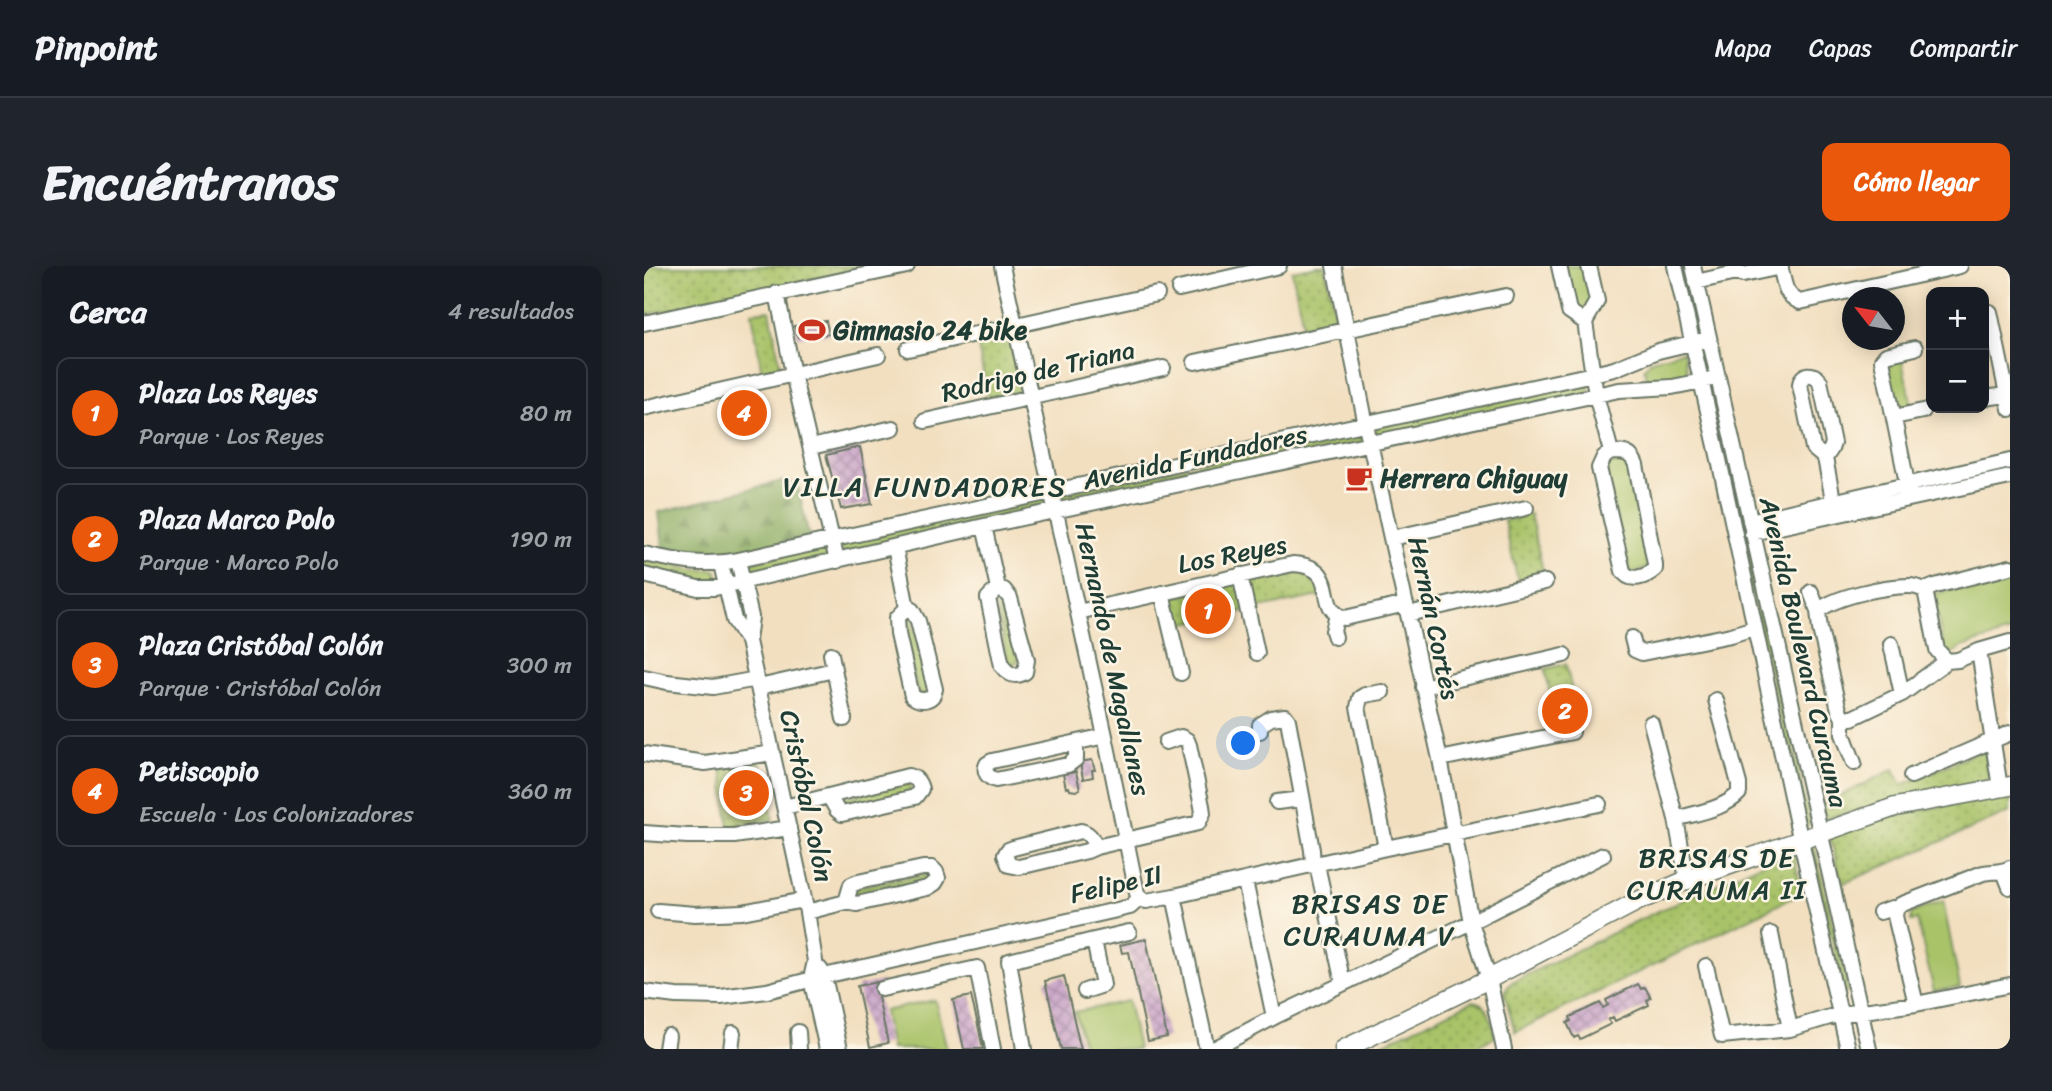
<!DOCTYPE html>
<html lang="es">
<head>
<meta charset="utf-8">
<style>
	:root { --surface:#171b24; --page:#20242c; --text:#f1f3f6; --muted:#9ea1a6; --line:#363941; --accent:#ea580c }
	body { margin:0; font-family:Sriracha,sans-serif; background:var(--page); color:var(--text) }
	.controls { position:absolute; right:21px; top:21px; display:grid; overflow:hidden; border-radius:14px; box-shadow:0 4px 18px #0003 }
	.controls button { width:63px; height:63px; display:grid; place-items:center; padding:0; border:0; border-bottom:2px solid var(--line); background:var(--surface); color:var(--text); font:35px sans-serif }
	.compass { position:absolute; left:1198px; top:21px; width:63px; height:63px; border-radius:50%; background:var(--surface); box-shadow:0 4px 18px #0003; rotate:301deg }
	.you { position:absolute; left:600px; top:478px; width:24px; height:24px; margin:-18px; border:5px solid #fff; border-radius:50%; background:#1a73e8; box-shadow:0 0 0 10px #1a73e833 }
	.badge { display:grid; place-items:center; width:46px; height:46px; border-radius:50%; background:var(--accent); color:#fff; font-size:23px; font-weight:700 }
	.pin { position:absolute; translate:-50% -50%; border:4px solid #fff; box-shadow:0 2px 7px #0006 }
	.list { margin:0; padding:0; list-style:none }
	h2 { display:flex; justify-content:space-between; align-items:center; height:91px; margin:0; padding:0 28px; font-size:30px }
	h2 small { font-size:23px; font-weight:400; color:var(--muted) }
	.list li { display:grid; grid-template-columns:46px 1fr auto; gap:21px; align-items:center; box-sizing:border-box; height:112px; margin:0 14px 14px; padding:0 14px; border:2px solid var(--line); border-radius:14px }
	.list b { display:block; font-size:26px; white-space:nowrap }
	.list p { margin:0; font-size:23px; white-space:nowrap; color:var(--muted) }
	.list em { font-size:23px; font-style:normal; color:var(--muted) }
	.map { position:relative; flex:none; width:1366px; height:783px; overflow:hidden; border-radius:14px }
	header { display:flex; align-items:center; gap:42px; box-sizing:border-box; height:98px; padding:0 35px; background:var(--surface); border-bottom:2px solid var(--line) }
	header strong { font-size:33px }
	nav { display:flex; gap:38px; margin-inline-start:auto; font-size:24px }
	.intro { display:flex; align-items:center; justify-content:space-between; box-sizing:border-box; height:168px; padding:0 42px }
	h1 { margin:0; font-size:49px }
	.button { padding:18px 32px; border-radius:14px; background:var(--accent); color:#fff; font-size:24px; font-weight:700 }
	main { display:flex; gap:42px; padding:0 42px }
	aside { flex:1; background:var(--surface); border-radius:14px; box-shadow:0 4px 18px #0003 }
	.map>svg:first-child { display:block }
</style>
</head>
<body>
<header>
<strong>Pinpoint</strong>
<nav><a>Mapa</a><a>Capas</a><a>Compartir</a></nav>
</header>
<div class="intro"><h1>Encuéntranos</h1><a class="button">Cómo llegar</a></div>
<main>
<aside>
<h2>Cerca<small>4 resultados</small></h2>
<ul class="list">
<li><span class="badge">1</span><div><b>Plaza Los Reyes</b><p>Parque · Los Reyes</p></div><em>80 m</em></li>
<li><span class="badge">2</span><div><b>Plaza Marco Polo</b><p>Parque · Marco Polo</p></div><em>190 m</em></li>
<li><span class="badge">3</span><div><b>Plaza Cristóbal Colón</b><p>Parque · Cristóbal Colón</p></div><em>300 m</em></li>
<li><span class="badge">4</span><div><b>Petiscopio</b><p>Escuela · Los Colonizadores</p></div><em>360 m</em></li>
</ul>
</aside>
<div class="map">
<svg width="1366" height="783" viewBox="0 0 1366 783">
	<defs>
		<pattern id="forest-firs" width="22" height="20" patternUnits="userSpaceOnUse" patternTransform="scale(1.75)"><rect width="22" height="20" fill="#86a95d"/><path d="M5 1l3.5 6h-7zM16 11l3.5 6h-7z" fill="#6d8b4e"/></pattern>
		<pattern id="park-dots" width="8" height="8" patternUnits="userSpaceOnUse" patternTransform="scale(1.75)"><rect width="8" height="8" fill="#a9c369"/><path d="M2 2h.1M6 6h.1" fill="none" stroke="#89a057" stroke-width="1.8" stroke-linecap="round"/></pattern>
		<pattern id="building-cross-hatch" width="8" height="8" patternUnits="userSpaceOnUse" patternTransform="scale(1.75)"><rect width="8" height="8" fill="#cca7ca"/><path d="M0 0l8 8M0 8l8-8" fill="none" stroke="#a589a5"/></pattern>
	</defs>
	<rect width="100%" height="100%" fill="#fcf5e5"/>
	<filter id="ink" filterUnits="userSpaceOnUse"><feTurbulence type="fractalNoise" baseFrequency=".0143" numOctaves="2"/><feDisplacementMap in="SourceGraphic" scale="14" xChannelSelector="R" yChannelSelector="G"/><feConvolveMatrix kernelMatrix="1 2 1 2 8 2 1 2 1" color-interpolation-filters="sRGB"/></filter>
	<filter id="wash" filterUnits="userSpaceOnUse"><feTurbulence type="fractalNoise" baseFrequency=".00686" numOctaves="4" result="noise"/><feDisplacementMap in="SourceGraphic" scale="28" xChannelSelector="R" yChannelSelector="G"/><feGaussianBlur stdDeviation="1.57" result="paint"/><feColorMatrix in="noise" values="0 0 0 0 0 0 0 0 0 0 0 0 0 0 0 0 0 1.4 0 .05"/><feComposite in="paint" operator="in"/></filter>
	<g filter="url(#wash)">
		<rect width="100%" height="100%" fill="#f2dfc0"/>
		<path fill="#a9c369" stroke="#64804e" stroke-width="2" d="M919 0H940L949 34 942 50 932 47Z
			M1039 85 1045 112 1008 117 1003 114 1000 103 1007 94Z
			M1257 91 1268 140 1253 144 1242 94Z
			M943 115 945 120V127L734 171 731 167 732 160Z
			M1071 119 1166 557 1162 560 1160 559 1063 122Z
			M715 163 719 169 718 176 419 240 415 235 416 228Z
			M979 190 984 192 1007 301 986 308 960 198 962 195Z
			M402 231 405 243 200 288 196 282 198 276Z
			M182 280 186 291 101 309 99 298Z
			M0 292 50 304H72L75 313 74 317 54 318 0 304Z
			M1366 309V366L1318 381 1308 388 1299 381 1290 328Z
			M357 326 376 391 371 398 364 397 350 328Z
			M267 350 284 424 283 427 275 430 256 352Z
			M266 517 267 527 205 542 198 532Z
			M1170 579 1205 726 1200 727 1166 580Z
			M286 608V612L283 616 216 631 212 629 211 625 213 621Z
			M1299 635 1316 721 1290 725 1273 654 1267 655V647Z
			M291 734 303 783H247L240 745Z
			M484 735 494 783H440L431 746Z"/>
		<path fill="url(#forest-firs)" stroke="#527348" stroke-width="2" d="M142 214 154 221 165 271 63 292 19 281 15 246Z"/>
		<path fill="url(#park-dots)" stroke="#64804e" stroke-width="2" d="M0 0H228L0 49Z
			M674 0H681L692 57 660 64 648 5Z
			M126 44 137 104 118 108 108 46Z
			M365 68 376 126 344 132 333 75Z
			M886 248 900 309 874 315 860 255Z
			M657 304 667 306 673 317 676 330 531 359 525 332Z
			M922 398 935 458 913 462 901 403Z
			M1339 484 1341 485 1345 510 1343 514 1181 552 1178 539 1250 503 1258 519Z
			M116 496 129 553 85 561 78 502Z
			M1366 528V546L1198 618 1186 571 1246 550Z
			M1141 587 1148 588 1150 590 1157 623 1154 629 871 766 861 729 862 723 868 716 995 654Z
			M829 735C847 737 847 757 851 771L827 783H727Z"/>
		<g id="blocks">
			<path fill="url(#building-cross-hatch)" d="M182 55 185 68 154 71 150 60Z
				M216 181 228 238 197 243 182 189Z
				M448 494 451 504H448L449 511 439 513 436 496Z
				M432 506 436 523 432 525 426 524 425 521 422 522 419 508Z
				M502 673 523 771 504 775 485 686 478 687 476 679Z
				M420 710 435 776 437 783H417L401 715Z
				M239 715 240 721 232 722 244 777 226 781 213 720Z
				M994 718 997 723 1001 721 1007 732 1003 734 1005 739 971 755 969 751 964 754 967 758 936 773 934 770 930 772 923 757 927 755 926 751 956 737 959 742 964 739 962 734Z
				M327 730 334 759 339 783H320L309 734Z"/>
		</g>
	</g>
	<g filter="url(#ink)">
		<use href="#blocks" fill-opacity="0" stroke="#697665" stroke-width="2"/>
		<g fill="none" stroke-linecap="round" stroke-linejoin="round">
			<g stroke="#697665" stroke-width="18">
				<path id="minor" d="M358 0 461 470 493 627 496 632
					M690 0 722 159 796 493 827 656 845 713 860 783
					M915 0 925 45 941 56 953 35 945 0
					M1031 0 1074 189 1153 558 1204 783
					M1049 0 1225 783
					M1136 0C1141 17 1139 28 1156 36L1316 0
					M1052 16 1092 7 1099 9 1137 1
					M535 23 635 0
					M133 27 149 108 193 295
					M1346 46 1366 143
					M941 56 952 129 967 186
					M0 57 263 0
					M264 83 513 28
					M551 96 862 30
					M1340 132 1363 129
					M0 142 234 89
					M1250 151 1279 145
					M281 155 519 102
					M167 181 249 162
					M967 186C980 186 987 186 992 199L1011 298V303C1002 311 986 317 979 305L955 202 960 191Z
					M1181 192 1187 183 1189 177 1176 115C1170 106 1157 106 1156 119L1169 182 1181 192 1191 244
					M1265 227 1238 94 1242 89 1271 82
					M1106 255 1366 195
					M340 260 354 322 360 324 366 332 383 394 381 406C371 412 365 409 358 400L344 332 354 322
					M1108 267 1366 211
					M748 272 882 242
					M251 281 263 342 268 344 274 355 291 423C289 435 277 437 268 430L254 368 253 352 263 342
					M0 288C32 295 61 301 94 294L949 108 970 103 1014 85 1064 73
					M94 294 107 351 104 375 163 646 171 695 167 713 183 783
					M77 298 90 354 104 375
					M1366 301 1291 320 1281 324 1293 384 1303 395 1314 394 1335 385 1366 376
					M0 309 54 322H71L340 260 975 124 1028 121 1073 112
					M596 309 613 387
					M1281 324C1276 322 1271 320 1265 320 1242 320 1192 330 1174 345L1176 363 1195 444 1199 452H1208L1258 428 1303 395
					M1167 326 1174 345
					M518 327 537 407
					M434 346 649 298C700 301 668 342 701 352L762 338
					M764 348 901 316
					M691 371 689 365 693 349
					M988 372 991 384 998 387 1087 369 1110 362
					M1247 378 1258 428
					M1335 385 1356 522
					M187 388 200 453
					M0 411 23 416 69 421 113 413
					M115 421 190 404
					M779 421 920 389
					M738 426 721 429 716 432 714 441 742 582
					M1199 452V468L1210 497
					M1007 457 1032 553 1043 614
					M616 465V459L627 452 641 450 644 454 668 584 669 600
					M432 477V493L424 499 352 514C344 512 339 506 343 498L348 495 461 470
					M0 488 61 497 129 487
					M796 493 928 466
					M1267 510 1366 467
					M633 536 658 533
					M141 541 264 510C272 511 275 515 277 523L271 531 198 548 193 544 185 530
					M1032 553C1052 547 1081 543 1095 527V518L1072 434
					M0 567 43 570H90L145 562
					M452 581C448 573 446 567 437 565L369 582 364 584 361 589 365 599 375 601 443 585 452 581 554 557 559 547 558 540 545 479 543 474 537 471 522 476
					M673 599 699 717
					M1360 606 1366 621
					M601 615 630 751
					M530 630 562 779 567 783
					M1252 644 1251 650 1272 738
					M14 645 51 648 98 646 160 634
					M163 646 202 636 213 638 283 622 291 617 294 612 292 606 288 602H279L214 616 207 619 202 636
					M1236 646 1248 642 1252 644 1256 639 1339 607C1349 605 1358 607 1366 602
					M1127 668 1146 763
					M450 674 485 666
					M1062 700 1078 770 1146 763 1196 748 1272 738 1366 719
					M176 703 180 710 196 783
					M238 723 333 702 349 783
					M0 726 32 730 77 731 123 725 180 710 486 641 496 632 502 635 530 630 742 582 955 538
					M154 766 155 783
					M22 783 24 770
					M87 783 89 767
					M380 783 365 695 450 674 459 719 441 725
					M570 783 630 751 827 656 959 589"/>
			</g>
			<g stroke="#697665" stroke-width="21">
				<path id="major" d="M700 783 845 713 994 635 1043 614 1251 541 1366 520"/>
			</g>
			<use href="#minor" stroke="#fff" stroke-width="14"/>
			<use href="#major" stroke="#fff" stroke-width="18"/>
		</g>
	</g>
	<defs>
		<g id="stadium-bare" transform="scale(2.1)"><path d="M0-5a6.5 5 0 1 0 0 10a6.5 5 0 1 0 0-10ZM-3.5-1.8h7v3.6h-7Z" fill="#c8321e" stroke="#fcf5e5" stroke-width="2.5" paint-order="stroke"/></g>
		<g id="cafe-bare" transform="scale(2.1)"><path d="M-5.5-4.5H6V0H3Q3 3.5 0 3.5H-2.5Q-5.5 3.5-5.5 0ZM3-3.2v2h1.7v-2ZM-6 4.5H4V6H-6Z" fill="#c8321e" stroke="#fcf5e5" stroke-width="2.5" paint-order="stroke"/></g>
	</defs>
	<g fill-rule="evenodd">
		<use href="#stadium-bare" x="168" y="64"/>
		<use href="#cafe-bare" x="715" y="212"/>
	</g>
	<g text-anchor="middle" stroke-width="5" stroke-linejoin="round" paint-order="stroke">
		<g font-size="26" font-weight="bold" fill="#1f3d34" stroke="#fcf5e5" text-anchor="start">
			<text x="189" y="73">Gimnasio 24 bike</text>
			<text x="736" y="221">Herrera Chiguay</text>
		</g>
		<g font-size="26" fill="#1f3d34" stroke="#fcf5e5">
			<text transform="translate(394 105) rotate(-13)" y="9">Rodrigo de Triana</text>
			<text transform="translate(551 191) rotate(-12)" y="9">Avenida Fundadores</text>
			<text transform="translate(588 288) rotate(-11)" y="9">Los Reyes</text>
			<text transform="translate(790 352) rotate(78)" y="9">Hernán Cortés</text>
			<text transform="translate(1160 386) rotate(77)" y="9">Avenida Boulevard Curauma</text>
			<text transform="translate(469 393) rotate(78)" y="9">Hernando de Magallanes</text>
			<text transform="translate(163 530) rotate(78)" y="9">Cristóbal Colón</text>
			<text transform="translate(472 618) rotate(-13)" y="9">Felipe II</text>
		</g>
		<g font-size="28" letter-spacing="2" fill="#1f3d34" stroke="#fcf5e5">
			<text x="281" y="230">VILLA FUNDADORES</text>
			<text x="1073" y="601">BRISAS DE<tspan x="1073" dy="32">CURAUMA II</tspan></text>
			<text x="726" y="647">BRISAS DE<tspan x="726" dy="32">CURAUMA V</tspan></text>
		</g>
	</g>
</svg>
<div class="controls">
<button>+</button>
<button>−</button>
</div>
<svg class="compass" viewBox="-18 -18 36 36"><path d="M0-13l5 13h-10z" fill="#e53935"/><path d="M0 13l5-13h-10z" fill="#9ea1a6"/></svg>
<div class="you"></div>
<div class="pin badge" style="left:564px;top:345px">1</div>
<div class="pin badge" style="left:921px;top:445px">2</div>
<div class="pin badge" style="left:102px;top:527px">3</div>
<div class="pin badge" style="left:100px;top:147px">4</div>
</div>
</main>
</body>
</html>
